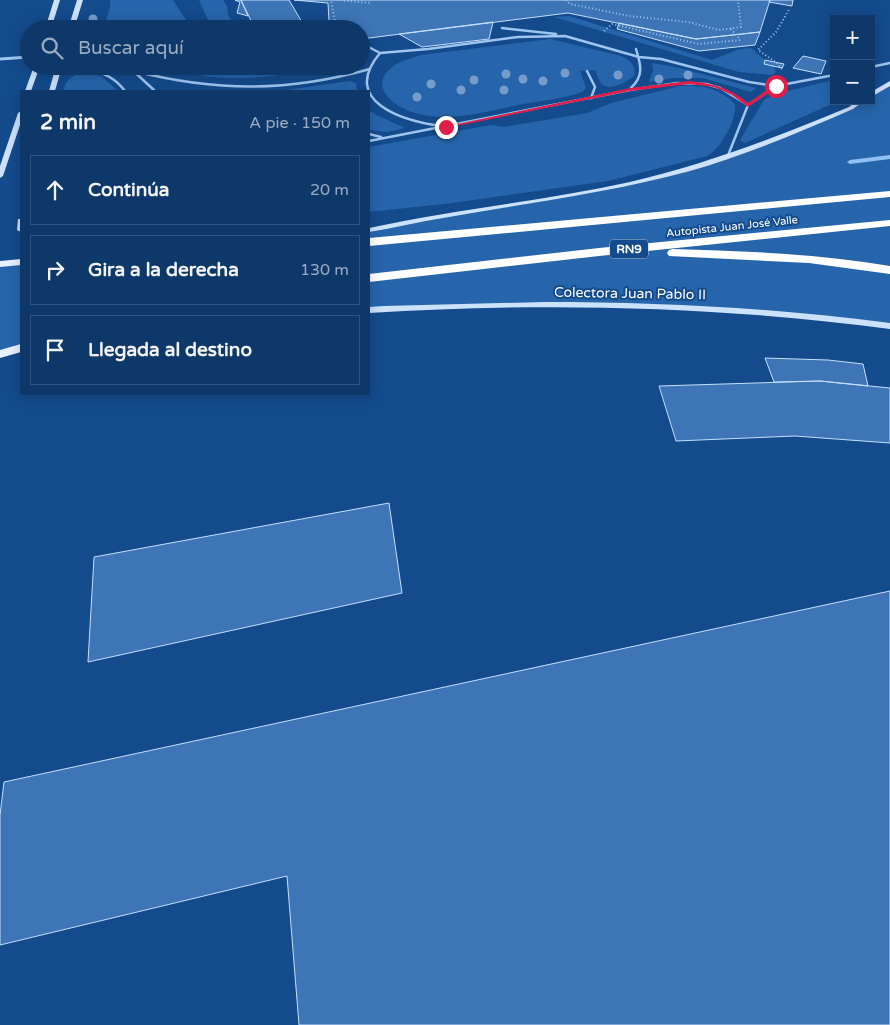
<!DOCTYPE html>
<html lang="es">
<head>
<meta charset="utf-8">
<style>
	:root { --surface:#0f386a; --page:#1d4372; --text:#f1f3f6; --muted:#9bacc1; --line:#2f527e }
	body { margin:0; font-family:"Varela Round",sans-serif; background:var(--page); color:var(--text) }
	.controls { position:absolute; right:15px; top:15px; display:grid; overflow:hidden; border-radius:0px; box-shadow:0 2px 12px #0003 }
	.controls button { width:45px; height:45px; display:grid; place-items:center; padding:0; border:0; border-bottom:1px solid var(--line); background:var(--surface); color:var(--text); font:25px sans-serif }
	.stop { position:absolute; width:15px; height:15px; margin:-11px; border:4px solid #e11d48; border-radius:50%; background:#fff }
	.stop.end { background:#e11d48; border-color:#fff; box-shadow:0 1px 5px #0008 }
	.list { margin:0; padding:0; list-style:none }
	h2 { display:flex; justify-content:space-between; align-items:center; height:65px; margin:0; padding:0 20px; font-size:21px }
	h2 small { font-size:16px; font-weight:400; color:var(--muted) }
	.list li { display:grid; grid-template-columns:32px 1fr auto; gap:15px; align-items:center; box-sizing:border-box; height:70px; margin:0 10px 10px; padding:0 10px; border:1px solid var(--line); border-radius:0px }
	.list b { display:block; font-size:19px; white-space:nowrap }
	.list em { font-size:16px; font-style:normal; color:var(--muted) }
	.icon { flex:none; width:28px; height:28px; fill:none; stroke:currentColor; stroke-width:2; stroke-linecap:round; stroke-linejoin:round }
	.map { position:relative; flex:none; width:890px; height:1025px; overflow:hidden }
	.search { position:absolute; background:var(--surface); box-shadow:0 2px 12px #0003; left:20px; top:20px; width:350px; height:55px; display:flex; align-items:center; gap:12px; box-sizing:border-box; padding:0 18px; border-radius:28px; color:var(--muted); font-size:19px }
	.panel { position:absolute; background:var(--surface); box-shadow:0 2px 12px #0003; left:20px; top:90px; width:350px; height:305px; border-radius:0px }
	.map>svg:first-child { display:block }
</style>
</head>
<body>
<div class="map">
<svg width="890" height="1025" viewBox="0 0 890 1025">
	<rect width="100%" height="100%" fill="#144b8d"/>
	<path fill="#2665ac" d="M110 0H173L192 29H104L110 7Z
		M199 0H223L227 6 228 15 238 29H250H212Z
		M569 16 712 60 740 49 751 48 765 60 764 64 774 66 776 72 772 75 739 72 554 17Z
		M550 39 621 56C629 60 637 65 634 76 628 81 611 91 603 85 599 82 597 74 595 70L580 71 586 88 582 92C562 99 540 101 518 105 488 111 454 121 423 115 403 112 366 91 390 69 398 61 411 58 421 55Z
		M652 63 675 67 756 88 751 92 703 78H673L649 82 653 71Z
		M169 66H324L320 69C271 77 216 86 169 66Z
		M87 73 101 76 118 91H63C67 78 73 74 87 73Z
		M834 80V101H838L745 143 740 140 764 100 775 94Z
		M350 81 356 83 357 91H279Z
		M890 83V326L740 310 569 305 369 310V230L422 218 597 190 727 158 851 108 861 101H871V95Z
		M680 86C702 85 719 88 735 104 737 119 721 149 707 156L608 181 452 203 369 212V147L491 125 504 127 587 113 611 103Z
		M369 110 376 115 405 128 387 132 369 130Z
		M21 262V349L0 354V264Z"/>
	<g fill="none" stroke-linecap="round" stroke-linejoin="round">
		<path fill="#90c0f3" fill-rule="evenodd" d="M890 155V159L850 164 847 162 850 160Z"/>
	</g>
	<path fill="#3d75b6" stroke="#c5dffc" d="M235 0H241L248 16 237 13 240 2Z
		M241 0H289L306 29H255Z
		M294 0H770L760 32 696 39 568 13 361 39V29H323L329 21 328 3Z
		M770 0H793L792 6 769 2Z
		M493 22 489 39 422 47 399 34Z
		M619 23 696 39 760 32 755 45 699 51 617 29Z
		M803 56 826 61 821 74 793 68Z
		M765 60 784 64 782 68 764 64Z
		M765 358 828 360 863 364 868 386 820 381 774 382Z
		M820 381 890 388V443L795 436 676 441 659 386Z
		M389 503 402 593 88 662 94 557Z
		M890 591V1025H299L287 876 0 945V815L4 782Z"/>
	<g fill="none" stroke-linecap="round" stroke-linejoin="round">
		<path stroke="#9ec5f0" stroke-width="2" stroke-dasharray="1 2.5" stroke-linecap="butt" d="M337 0 371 3
			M566 0 570 4 629 16 688 22 719 30 741 27 738 0
			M330 29 335 22 331 0
			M731 29 740 39
			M604 31 612 24 699 44 741 40
			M782 69 777 63 758 50 776 32 790 8"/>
		<path stroke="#9ec5f0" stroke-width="2.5" d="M502 28 556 34
			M361 43 380 53 428 49 518 37 565 36 639 57 661 59 749 82 776 86 834 75
			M380 53C339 102 404 121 441 126
			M128 66 155 91
			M871 67 890 63
			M35 71C66 68 104 62 125 91
			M134 71C217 92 288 92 370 69
			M587 71 595 87 591 98
			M631 88C644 76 641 65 636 49
			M369 134 381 137
			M369 141 630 90 677 83 706 84 720 88 748 105
			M727 158 748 105 776 86"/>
		<path stroke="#9ec5f0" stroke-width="3" d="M0 59 29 57"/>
		<path fill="#cce1fb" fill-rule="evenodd" d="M54 0H60L51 29H45Z
			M77 0H83L74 29H68Z
			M34 66H40L31 91H25Z
			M56 66H62L55 91H49Z
			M890 81V86L871 97V92Z
			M857 101H864L853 109C800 132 746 155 690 171 609 193 526 203 443 218 418 222 394 228 369 232V228C455 209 544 201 630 182 706 164 777 137 849 107Z
			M21 111V122L3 176 0 178V166L18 113Z
			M18 219H21V232L17 230Z
			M544 302C660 302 775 308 890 323V329C717 306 542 302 369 313V307L384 306Z"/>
		<path fill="#e7f1ff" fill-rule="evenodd" d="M21 259V265L0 267V261Z
			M21 344V352L0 358V350Z"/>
		<path fill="#fff" fill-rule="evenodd" d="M890 191V197L369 246V238Z
			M890 220V226L599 256 369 282V274L599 248Z
			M673 249C746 251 818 254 890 266V274L809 263 669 256 667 253 669 250Z"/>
	</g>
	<g fill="#759cca">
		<circle cx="93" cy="19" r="4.5"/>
		<circle cx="565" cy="73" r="4.5"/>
		<circle cx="506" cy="74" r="4.5"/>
		<circle cx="618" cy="75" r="4.5"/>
		<circle cx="688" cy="75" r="4.5"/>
		<circle cx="523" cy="79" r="4.5"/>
		<circle cx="659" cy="79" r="4.5"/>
		<circle cx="474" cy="80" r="4.5"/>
		<circle cx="543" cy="81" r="4.5"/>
		<circle cx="431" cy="84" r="4.5"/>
		<circle cx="461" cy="90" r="4.5"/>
		<circle cx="504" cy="90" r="4.5"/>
		<circle cx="417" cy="97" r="4.5"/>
	</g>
	<path fill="#e11d48" d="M689 81C714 84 728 87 748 103L774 85 778 86 748 107 732 95 714 87 689 84 630 91 446 128 443 127 630 88Z"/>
	<g text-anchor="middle" stroke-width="4" stroke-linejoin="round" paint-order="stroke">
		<g font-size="11" fill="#fff" stroke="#144b8d">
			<text transform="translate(732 226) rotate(-6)" y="4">Autopista Juan José Valle</text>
		</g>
		<rect fill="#144b8d" stroke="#b8c9dd" stroke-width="1" x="610" y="239.5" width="38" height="19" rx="4"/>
		<g font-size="12" font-weight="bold" fill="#fff">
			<text x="629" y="253">RN9</text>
		</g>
		<g font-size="14" fill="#fff" stroke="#144b8d">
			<text transform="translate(630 293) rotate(1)" y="5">Colectora Juan Pablo II</text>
		</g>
	</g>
</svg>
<div class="controls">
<button>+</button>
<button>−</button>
</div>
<div class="stop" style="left:776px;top:86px"></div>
<div class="stop end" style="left:446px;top:127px"></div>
<div class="search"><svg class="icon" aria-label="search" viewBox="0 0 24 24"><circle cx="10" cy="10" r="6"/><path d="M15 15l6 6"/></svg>Buscar aquí</div>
<section class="panel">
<h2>2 min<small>A pie · 150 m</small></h2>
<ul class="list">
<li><svg class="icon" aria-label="ahead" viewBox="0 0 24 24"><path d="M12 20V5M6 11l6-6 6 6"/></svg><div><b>Continúa</b></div><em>20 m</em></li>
<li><svg class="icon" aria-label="right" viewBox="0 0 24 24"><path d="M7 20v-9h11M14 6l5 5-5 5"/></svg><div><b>Gira a la derecha</b></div><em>130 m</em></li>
<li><svg class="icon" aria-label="arrive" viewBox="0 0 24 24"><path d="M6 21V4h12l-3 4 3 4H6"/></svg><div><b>Llegada al destino</b></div></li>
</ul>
</section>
</div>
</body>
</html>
